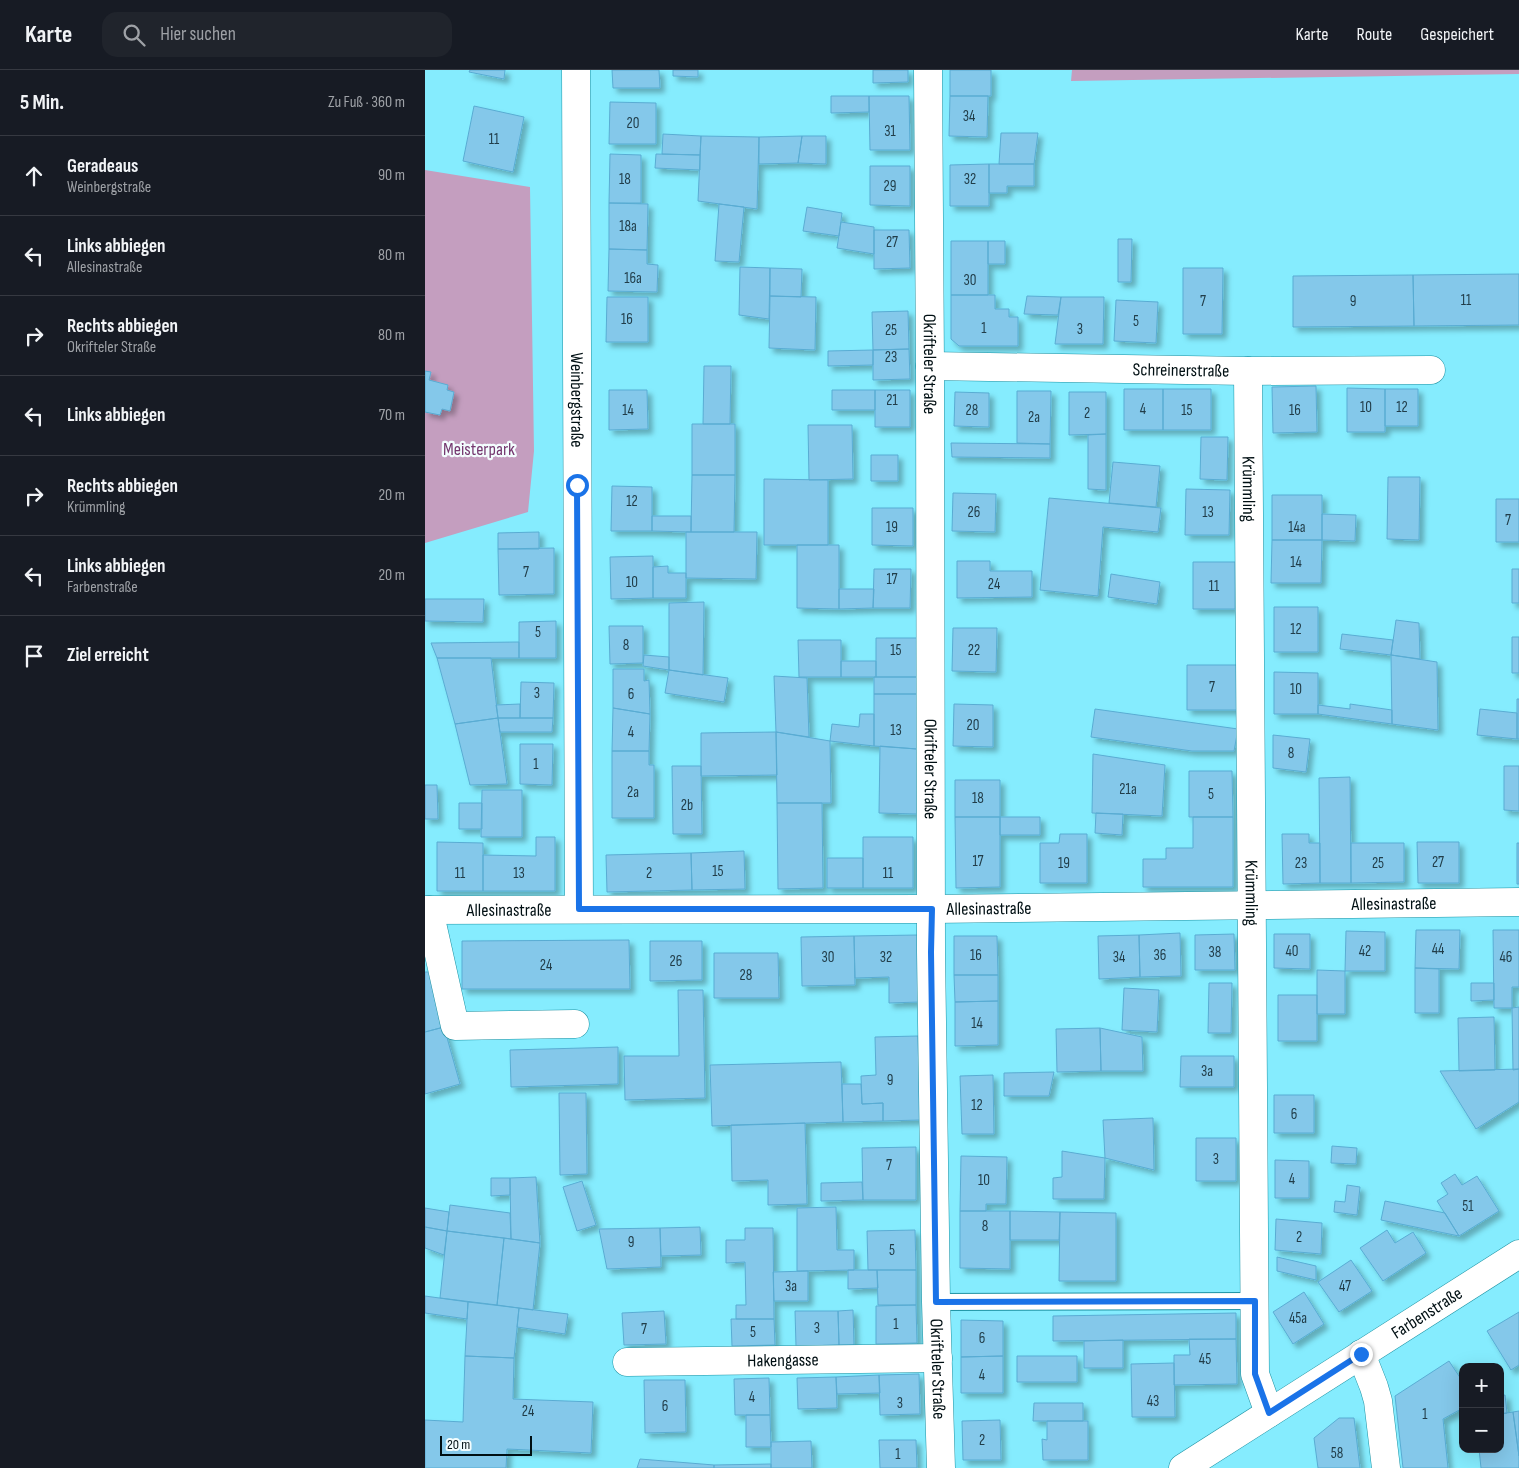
<!DOCTYPE html>
<html lang="de">
<head>
<meta charset="utf-8">
<style>
	:root { --surface:#171b24; --page:#20242c; --text:#f1f3f6; --muted:#9ea1a6; --line:#363941 }
	body { margin:0; font-family:"Sofia Sans Condensed",sans-serif; background:var(--page); color:var(--text) }
	.controls { position:absolute; right:15px; bottom:15px; display:grid; overflow:hidden; border-radius:10px; box-shadow:0 5px 20px #0002 }
	.controls button { width:45px; height:45px; display:grid; place-items:center; padding:0; border:0; border-bottom:1px solid var(--line); background:var(--surface); color:var(--text); font:25px sans-serif }
	.scale { position:absolute; left:15px; bottom:12px; width:92px; box-sizing:border-box; padding-left:5px; border:2px solid #000f13; border-top:0; font-size:14px; line-height:18px; white-space:nowrap; color:#000f13; -webkit-text-stroke:4px #f3fdfe; paint-order:stroke }
	.stop { position:absolute; width:15px; height:15px; margin:-11px; border:4px solid #1a73e8; border-radius:50%; background:#fff }
	.stop.end { background:#1a73e8; border-color:#fff; box-shadow:0 1px 5px #0008 }
	.list { margin:0; padding:0; list-style:none }
	h2 { display:flex; justify-content:space-between; align-items:center; height:65px; margin:0; padding:0 20px; font-size:21px }
	h2 small { font-size:16px; font-weight:400; color:var(--muted) }
	.list li { display:grid; grid-template-columns:32px 1fr auto; gap:15px; align-items:center; box-sizing:border-box; height:80px; padding:0 20px; border-top:1px solid var(--line) }
	.list b { display:block; font-size:19px; white-space:nowrap }
	.list p { margin:0; font-size:16px; white-space:nowrap; color:var(--muted) }
	.list em { font-size:16px; font-style:normal; color:var(--muted) }
	.icon { flex:none; width:28px; height:28px; fill:none; stroke:currentColor; stroke-width:2; stroke-linecap:round; stroke-linejoin:round }
	.map { position:relative; flex:none; width:1094px; height:1398px; overflow:hidden }
	header { display:flex; align-items:center; gap:30px; box-sizing:border-box; height:70px; padding:0 25px; background:var(--surface); border-bottom:1px solid var(--line) }
	header strong { font-size:24px }
	nav { display:flex; gap:28px; margin-inline-start:auto; font-size:18px }
	.search { width:350px; height:45px; background:var(--page); display:flex; align-items:center; gap:12px; box-sizing:border-box; padding:0 18px; border-radius:15px; color:var(--muted); font-size:19px }
	main { display:flex }
	aside { flex:1; background:var(--surface) }
	.map>svg:first-child { display:block }
</style>
</head>
<body>
<header>
<strong>Karte</strong>
<div class="search"><svg class="icon" aria-label="search" viewBox="0 0 24 24"><circle cx="10" cy="10" r="6"/><path d="M15 15l6 6"/></svg>Hier suchen</div>
<nav><a>Karte</a><a>Route</a><a>Gespeichert</a></nav>
</header>
<main>
<aside>
<h2>5 Min.<small>Zu Fuß · 360 m</small></h2>
<ul class="list">
<li><svg class="icon" aria-label="ahead" viewBox="0 0 24 24"><path d="M12 20V5M6 11l6-6 6 6"/></svg><div><b>Geradeaus</b><p>Weinbergstraße</p></div><em>90 m</em></li>
<li><svg class="icon" aria-label="left" viewBox="0 0 24 24"><path d="M17 20v-9H6M10 6l-5 5 5 5"/></svg><div><b>Links abbiegen</b><p>Allesinastraße</p></div><em>80 m</em></li>
<li><svg class="icon" aria-label="right" viewBox="0 0 24 24"><path d="M7 20v-9h11M14 6l5 5-5 5"/></svg><div><b>Rechts abbiegen</b><p>Okrifteler Straße</p></div><em>80 m</em></li>
<li><svg class="icon" aria-label="left" viewBox="0 0 24 24"><path d="M17 20v-9H6M10 6l-5 5 5 5"/></svg><div><b>Links abbiegen</b></div><em>70 m</em></li>
<li><svg class="icon" aria-label="right" viewBox="0 0 24 24"><path d="M7 20v-9h11M14 6l5 5-5 5"/></svg><div><b>Rechts abbiegen</b><p>Krümmling</p></div><em>20 m</em></li>
<li><svg class="icon" aria-label="left" viewBox="0 0 24 24"><path d="M17 20v-9H6M10 6l-5 5 5 5"/></svg><div><b>Links abbiegen</b><p>Farbenstraße</p></div><em>20 m</em></li>
<li><svg class="icon" aria-label="arrive" viewBox="0 0 24 24"><path d="M6 21V4h12l-3 4 3 4H6"/></svg><div><b>Ziel erreicht</b></div></li>
</ul>
</aside>
<div class="map">
<svg width="1094" height="1398" viewBox="0 0 1094 1398">
	<defs>
		<filter id="shadow"><feDropShadow dx="4.5" dy="4.5" stdDeviation="2.5" flood-color="#0004"/></filter>
	</defs>
	<rect width="100%" height="100%" fill="#85ecfe"/>
	<path fill="#c49ebf" d="M647 0H1094V4L646 11Z
		M0 100 105 117 109 381 103 442 0 473Z"/>
	<path fill="#84c8ea" stroke="#59acd3" filter="url(#shadow)" d="M45 0H80L79 9 44 2Z
		M187 0H234L235 18H188Z
		M248 0H273V7L248 6Z
		M448 0H483V12L448 13Z
		M525 0H566V26H525Z
		M406 26H444V42L406 43Z
		M444 26H484L485 80H445Z
		M525 26H563L562 67 524 66Z
		M185 32 231 33V74H184Z
		M49 36 99 47 88 102 38 91Z
		M576 63H613L609 94H574Z
		M238 64 276 66 275 85 237 84Z
		M276 66 334 67 332 139 273 131Z
		M377 66 373 93 334 94V67Z
		M377 66H401V94L373 93Z
		M185 84 216 85V133H184Z
		M231 84 275 85V100L230 98Z
		M564 94V136H525V95Z
		M564 94H609V116H582V123H564Z
		M445 96H485V136L445 135Z
		M184 133 223 134 222 180 184 179Z
		M294 134 319 137 314 192 290 191Z
		M382 137 417 143 414 166 378 161Z
		M416 152 449 157V184L412 178Z
		M449 160H484L485 198 449 199Z
		M693 169H707L706 212H693Z
		M526 171H563V225H526Z
		M563 171H580V194H563Z
		M184 179 222 180V194L233 195 232 222 183 221Z
		M315 197 345 198 344 249 314 245Z
		M345 198 377 199 376 227 345 226Z
		M758 198H798L797 264H758Z
		M1094 204V255L989 256 988 205Z
		M988 205 989 256 868 257V206Z
		M526 225H570V239H584V247H593V276H534L526 269Z
		M345 226 391 227 390 280 344 278Z
		M602 226 636 227 633 245 599 244Z
		M182 227H223V272H181Z
		M636 227H679L678 274H630Z
		M691 230 733 232 731 273 689 271Z
		M483 241 484 279 448 280 447 242Z
		M484 279 485 309 448 310V280Z
		M448 280V295L403 296V281Z
		M279 296H306L305 354H278Z
		M0 301 6 302 4 310 23 315 22 320 29 322 25 341 17 339 15 345 0 342Z
		M891 316 892 362 848 363 847 317Z
		M922 318 960 319V362H922Z
		M699 319H738V360H699Z
		M738 319H786V360H738Z
		M960 319H993V356H960Z
		M184 320H222L223 359 184 360Z
		M407 320H450V340H407Z
		M450 320H485V357H450Z
		M592 321H626L625 374 592 373Z
		M530 322 564 323V357L529 356Z
		M644 322H681V364L644 365Z
		M267 354H310V405H267Z
		M383 355H427L428 409 384 410Z
		M681 364V420L663 419V365Z
		M776 367H803L802 410 775 409Z
		M526 373 625 374V388L527 387Z
		M446 385H473V411H446Z
		M688 392 735 396 731 437 684 433Z
		M267 405H310L309 462H266Z
		M963 407H995L994 470 962 469Z
		M339 409 403 410V475H339Z
		M187 416 227 417V461H186Z
		M761 419 805 420 804 465H760Z
		M528 423 571 424 570 462 527 461Z
		M847 425H897V470H847Z
		M624 428 736 438 733 462 678 457 673 526 615 520Z
		M1071 429H1094V472H1071Z
		M447 438H488V476L447 475Z
		M897 444 931 445 930 471 897 470Z
		M227 446H266V462L227 461Z
		M114 462V479H73V463Z
		M261 462H332L331 509 261 508Z
		M847 470H897L896 513H846Z
		M372 475H414V539L372 538Z
		M129 478V524L74 525 73 479Z
		M228 486V528L186 529 185 487Z
		M532 491H565V501H607V527L532 528Z
		M768 492H810V539H768Z
		M243 496V503H261V528H228V497Z
		M449 499H486L485 538H448Z
		M1087 499H1094V533H1087Z
		M686 504 735 512 732 534 683 527Z
		M414 519H449L448 538 414 539Z
		M0 529H59L58 552 0 551Z
		M279 532 278 605 244 600V533Z
		M849 537H893V582H849Z
		M971 550 994 553 995 589 966 585Z
		M131 551V588H94V552Z
		M184 556H218V593L185 594Z
		M528 558H572L571 602 527 601Z
		M917 564 968 570 966 585 915 579Z
		M1087 567H1094V603H1087Z
		M451 568H492V607H451Z
		M373 570H416V607H374Z
		M94 572V588H12L6 573Z
		M219 585 244 587V600L218 596Z
		M966 585 1012 592 1013 660 967 654Z
		M12 588H66L73 648 30 654Z
		M416 591H451V607H416Z
		M762 595H812V640H762Z
		M188 599H219V611L224 610 225 644 188 638Z
		M244 600 303 608 299 632 240 623Z
		M849 602 893 603V644H849Z
		M349 606 382 608 384 667 351 662Z
		M449 607H492V624H449Z
		M96 612 129 613 128 648H95Z
		M449 624H492V679L449 676Z
		M1092 629H1094V669H1092Z
		M95 634V648H73L71 635Z
		M529 634 568 635V677L528 676Z
		M925 634 967 640V654L893 644V635L925 639Z
		M188 638 225 644 224 681H187Z
		M670 639 813 659 809 681H767L666 667Z
		M1055 639 1092 643V669L1052 665Z
		M435 644H449V676L405 671 407 654 434 657Z
		M73 648 82 714 45 715 30 654Z
		M73 648H128L127 662H75Z
		M351 662 405 671 406 733H352Z
		M351 662 352 705 276 706V663Z
		M848 665 885 669 881 702 848 698Z
		M95 674H128L127 715 95 714Z
		M455 676 492 679V744L454 743Z
		M187 681H224V695H229V748H187Z
		M668 684 740 695 737 746 667 743Z
		M247 696H276L277 764H248Z
		M1079 696H1094V741L1079 740Z
		M764 701H807L808 747H764Z
		M925 707 926 813H895L894 708Z
		M530 710H575V747H530Z
		M0 715H12L13 749H0Z
		M57 720H97V767H56Z
		M34 733H57V759H34Z
		M352 733H397L398 818 353 819Z
		M671 743 698 744 697 765 670 763Z
		M530 747H575V817L531 818Z
		M575 747H615V765H575Z
		M768 747H808V817H718V789H741V778H768Z
		M635 764H662V813H615V773H634Z
		M857 764H884V773H895V813L858 814Z
		M111 767H130V821H58V785L111 786Z
		M438 767H488V818H438Z
		M12 772 58 773V821H12Z
		M992 772H1034V813H993Z
		M926 773H979V812L926 813Z
		M1092 773H1094V814H1092Z
		M319 781 320 819 267 820 266 783Z
		M266 783 267 820 182 822 181 785Z
		M402 788H438V818H402Z
		M991 860H1035L1034 899 990 898Z
		M1068 860H1094V917H1087V938H1069Z
		M921 861 960 862V901H920Z
		M755 863 756 906 715 907 714 865Z
		M809 864 810 900H770V865Z
		M849 864H885V899L849 898Z
		M493 865 494 932 464 933V907L430 908 429 866Z
		M714 865 715 907 674 909 673 866Z
		M429 866 430 915 377 916 376 867Z
		M529 866H572L573 905H529Z
		M204 870 205 919H37V871Z
		M225 871H277V910L225 911Z
		M289 883H353L354 928H289Z
		M990 898 1014 899V943H990Z
		M892 900 920 901V944H892Z
		M0 902H5L19 957 0 962Z
		M529 905H573V931L530 932Z
		M784 913H807L806 963H783Z
		M1046 913H1069V930L1046 931Z
		M699 918 734 920 732 962 697 960Z
		M253 920H278L280 1028 200 1030 199 986H254Z
		M853 925H892V971H853Z
		M573 931V975L530 976V932Z
		M1094 937V999L1088 1000 1087 938Z
		M1069 947 1070 1000 1034 1001 1033 948Z
		M19 957 35 1014 0 1024V962Z
		M675 958 676 1001 632 1002 631 959Z
		M675 958 717 967 718 1001H676Z
		M493 966 495 1050 458 1051V1033L437 1034 436 1006 451 1005 450 967Z
		M193 977V1014L86 1017 85 980Z
		M756 986H809V1017H755Z
		M416 992 418 1052 287 1056 285 995Z
		M1094 999V1032L1051 1059 1015 1001Z
		M629 1002 624 1026H579V1003Z
		M568 1005 569 1064H537L535 1006Z
		M417 1014H436L437 1034 458 1033V1051L418 1052Z
		M134 1023H161L162 1104 135 1105Z
		M849 1025H889V1063H849Z
		M728 1048 729 1100 680 1088 678 1050Z
		M380 1053 382 1134 343 1135V1110L307 1111 306 1055Z
		M771 1068H811V1111H771Z
		M907 1076 932 1078 931 1094 906 1093Z
		M491 1077V1130H438L437 1078Z
		M637 1081 680 1088 679 1129H628V1108L637 1107Z
		M536 1086 582 1087 581 1134H561V1141H535Z
		M850 1090 884 1091V1128H850Z
		M1030 1104 1037 1115 1052 1106 1074 1141 1034 1166 1012 1131 1023 1124 1016 1113Z
		M111 1107 115 1173 86 1169 85 1108Z
		M66 1108H85V1125L66 1126Z
		M157 1111 171 1155 152 1161 138 1117Z
		M437 1112 438 1130 396 1131V1113Z
		M922 1115 935 1117 932 1145 909 1142 910 1131 920 1132Z
		M960 1131 1020 1143 1034 1166 956 1150Z
		M25 1135 85 1143 86 1169 22 1161Z
		M411 1137 412 1180H429V1200L372 1201V1138Z
		M0 1138 24 1142 22 1161 0 1157Z
		M535 1141H585V1199L535 1198Z
		M585 1141 635 1142 634 1170H585Z
		M635 1142 691 1143V1211H634Z
		M851 1149 897 1153 896 1184 850 1180Z
		M0 1157 22 1161 19 1185 0 1178Z
		M275 1157 276 1185 236 1186 235 1158Z
		M235 1158 236 1197 182 1199 174 1159Z
		M320 1158H348L349 1249H311V1235H321L320 1192 301 1193V1170H320Z
		M490 1160 491 1200H443L442 1161Z
		M962 1160 970 1173 988 1162 1001 1183 958 1211 935 1178Z
		M22 1161 79 1168 72 1235 15 1228Z
		M79 1168 115 1173 108 1240 72 1235Z
		M852 1187 891 1196V1210L852 1201Z
		M926 1190 947 1221 914 1242 893 1212Z
		M423 1200H452L453 1218 423 1219Z
		M452 1200H491V1235H453Z
		M383 1201V1231H349L348 1202Z
		M879 1222 899 1254 868 1274 848 1242Z
		M0 1226 43 1232 42 1249 0 1243Z
		M43 1232 94 1238 89 1288 40 1286Z
		M491 1235 492 1273 451 1274V1236Z
		M94 1238 143 1244 140 1264 92 1257Z
		M428 1240 429 1275H414L413 1241Z
		M239 1241 241 1274 199 1275 197 1243Z
		M370 1241H413L414 1275 371 1276Z
		M1094 1242V1295L1086 1300 1062 1261Z
		M811 1243V1269L628 1271V1246Z
		M306 1249H349L350 1275 307 1276Z
		M536 1250 578 1251V1286L536 1287Z
		M764 1269H811L812 1314 749 1315V1285H765Z
		M698 1270V1298H659V1271Z
		M40 1286 89 1288 88 1329 168 1332 166 1383 82 1379 81 1398H0V1350L38 1352Z
		M578 1286V1323H536V1287Z
		M592 1286H652V1312H592Z
		M1024 1291 1038 1312V1338L1018 1349 1023 1398H978L970 1326Z
		M749 1293 750 1347H707L706 1294Z
		M494 1304 495 1344 455 1345 454 1305Z
		M454 1305 455 1323 412 1324 411 1307Z
		M411 1307 412 1338 373 1339 372 1308Z
		M344 1308 345 1345H310L309 1309Z
		M219 1310H260L261 1362 220 1363Z
		M1080 1325 1082 1343 1075 1344V1326Z
		M609 1333H658V1351H608Z
		M1094 1341V1386L1088 1342Z
		M1088 1342 1094 1386V1398H1056L1054 1379H1075V1344Z
		M321 1345H345L346 1377H321Z
		M914 1348H929L935 1398H893L889 1368Z
		M575 1350 576 1390H538L537 1351Z
		M622 1351H663V1390H618L617 1369 622 1370Z
		M454 1370H491L492 1398H455Z
		M386 1371 387 1398H346V1372Z
		M215 1389 289 1395V1398H212Z
		M346 1394V1398H289V1395Z"/>
	<g fill="none" stroke-linecap="round" stroke-linejoin="round">
		<g stroke="#1d92a3" stroke-width="18">
			<path id="service" d="M511 1232 830 1231"/>
		</g>
		<g stroke="#1d92a3" stroke-width="29">
			<g id="minor">
				<path id="s1" d="M151 0 154 839"/>
				<path id="s2" d="M505 296 823 301 1006 300"/>
				<path id="s3" d="M823 301 830 1304 844 1343"/>
				<path id="s4" d="M0 840 507 839 1094 832"/>
				<path d="M4 840 30 956 150 954"/>
				<path d="M936 1284 949 1317 953 1331 961 1398"/>
				<path id="s5" d="M202 1292 513 1288"/>
				<path id="s6" d="M758 1398 1094 1184"/>
			</g>
		</g>
		<g stroke="#1d92a3" stroke-width="29">
			<g id="tertiary">
				<path id="s7" d="M503 0 505 296 506 882 511 1232 516 1398"/>
			</g>
		</g>
		<use href="#service" stroke="#fff" stroke-width="16"/>
		<use href="#minor" stroke="#fff" stroke-width="28"/>
		<use href="#tertiary" stroke="#fff" stroke-width="28"/>
	</g>
	<g fill="none" stroke-linecap="round" stroke-linejoin="round">
		<path stroke="#1a73e8" stroke-width="6" d="M152 415 154 839H507L506 882 511 1232 830 1231V1304L844 1343 936 1284"/>
	</g>
	<g text-anchor="middle" stroke-width="4.5" stroke-linejoin="round" paint-order="stroke">
		<g font-size="15" fill="#213d49">
			<text x="544" y="51">34</text>
			<text x="208" y="58">20</text>
			<text x="465" y="66">31</text>
			<text x="69" y="74">11</text>
			<text x="200" y="114">18</text>
			<text x="545" y="114">32</text>
			<text x="465" y="121">29</text>
			<text x="203" y="161">18a</text>
			<text x="467" y="177">27</text>
			<text x="208" y="213">16a</text>
			<text x="545" y="215">30</text>
			<text x="1041" y="235">11</text>
			<text x="778" y="236">7</text>
			<text x="928" y="236">9</text>
			<text x="202" y="254">16</text>
			<text x="711" y="256">5</text>
			<text x="559" y="263">1</text>
			<text x="655" y="264">3</text>
			<text x="466" y="265">25</text>
			<text x="466" y="292">23</text>
			<text x="467" y="335">21</text>
			<text x="941" y="342">10</text>
			<text x="977" y="342">12</text>
			<text x="718" y="344">4</text>
			<text x="203" y="345">14</text>
			<text x="547" y="345">28</text>
			<text x="762" y="345">15</text>
			<text x="870" y="345">16</text>
			<text x="662" y="348">2</text>
			<text x="609" y="352">2a</text>
			<text x="207" y="436">12</text>
			<text x="549" y="447">26</text>
			<text x="783" y="447">13</text>
			<text x="1083" y="455">7</text>
			<text x="467" y="462">19</text>
			<text x="872" y="462">14a</text>
			<text x="871" y="497">14</text>
			<text x="101" y="507">7</text>
			<text x="467" y="514">17</text>
			<text x="207" y="517">10</text>
			<text x="569" y="519">24</text>
			<text x="789" y="521">11</text>
			<text x="871" y="564">12</text>
			<text x="113" y="567">5</text>
			<text x="201" y="580">8</text>
			<text x="471" y="585">15</text>
			<text x="549" y="585">22</text>
			<text x="787" y="622">7</text>
			<text x="871" y="624">10</text>
			<text x="112" y="628">3</text>
			<text x="206" y="629">6</text>
			<text x="548" y="660">20</text>
			<text x="471" y="665">13</text>
			<text x="206" y="667">4</text>
			<text x="866" y="688">8</text>
			<text x="111" y="699">1</text>
			<text x="703" y="724">21a</text>
			<text x="208" y="727">2a</text>
			<text x="786" y="729">5</text>
			<text x="553" y="733">18</text>
			<text x="262" y="740">2b</text>
			<text x="553" y="796">17</text>
			<text x="1013" y="797">27</text>
			<text x="639" y="798">19</text>
			<text x="876" y="798">23</text>
			<text x="953" y="798">25</text>
			<text x="293" y="806">15</text>
			<text x="35" y="808">11</text>
			<text x="94" y="808">13</text>
			<text x="224" y="808">2</text>
			<text x="463" y="808">11</text>
			<text x="1013" y="884">44</text>
			<text x="867" y="886">40</text>
			<text x="940" y="886">42</text>
			<text x="790" y="887">38</text>
			<text x="551" y="890">16</text>
			<text x="735" y="890">36</text>
			<text x="403" y="892">30</text>
			<text x="461" y="892">32</text>
			<text x="694" y="892">34</text>
			<text x="1081" y="892">46</text>
			<text x="251" y="896">26</text>
			<text x="121" y="900">24</text>
			<text x="321" y="910">28</text>
			<text x="552" y="958">14</text>
			<text x="782" y="1006">3a</text>
			<text x="465" y="1015">9</text>
			<text x="552" y="1040">12</text>
			<text x="869" y="1049">6</text>
			<text x="791" y="1094">3</text>
			<text x="464" y="1100">7</text>
			<text x="867" y="1114">4</text>
			<text x="559" y="1115">10</text>
			<text x="1043" y="1141">51</text>
			<text x="560" y="1161">8</text>
			<text x="874" y="1172">2</text>
			<text x="206" y="1177">9</text>
			<text x="467" y="1185">5</text>
			<text x="366" y="1221">3a</text>
			<text x="920" y="1221">47</text>
			<text x="873" y="1253">45a</text>
			<text x="471" y="1259">1</text>
			<text x="392" y="1263">3</text>
			<text x="219" y="1264">7</text>
			<text x="328" y="1267">5</text>
			<text x="557" y="1273">6</text>
			<text x="780" y="1294">45</text>
			<text x="557" y="1310">4</text>
			<text x="327" y="1332">4</text>
			<text x="728" y="1336">43</text>
			<text x="475" y="1338">3</text>
			<text x="240" y="1341">6</text>
			<text x="103" y="1346">24</text>
			<text x="1000" y="1349">1</text>
			<text x="557" y="1375">2</text>
			<text x="912" y="1388">58</text>
			<text x="473" y="1389">1</text>
		</g>
		<g font-size="18" fill="#000f13" stroke="#f3fdfe">
			<text dy="6" stroke="none"><textPath href="#s7" startOffset="294">Okrifteler Straße</textPath></text>
			<text dy="6" stroke="none"><textPath href="#s2" startOffset="251">Schreinerstraße</textPath></text>
			<text dy="6" stroke="none"><textPath href="#s1" startOffset="330">Weinbergstraße</textPath></text>
			<text dy="6" stroke="none"><textPath href="#s3" startOffset="118">Krümmling</textPath></text>
			<text dy="6" stroke="none"><textPath href="#s7" startOffset="699">Okrifteler Straße</textPath></text>
			<text dy="6" stroke="none"><textPath href="#s3" startOffset="522">Krümmling</textPath></text>
			<text dy="6" stroke="none"><textPath href="#s4" startOffset="969">Allesinastraße</textPath></text>
			<text dy="6" stroke="none"><textPath href="#s4" startOffset="564">Allesinastraße</textPath></text>
			<text dy="6" stroke="none"><textPath href="#s4" startOffset="84">Allesinastraße</textPath></text>
			<text dy="6" stroke="none"><textPath href="#s6" startOffset="289">Farbenstraße</textPath></text>
			<text dy="6" stroke="none"><textPath href="#s5" startOffset="156">Hakengasse</textPath></text>
			<text dy="6" stroke="none"><textPath href="#s7" startOffset="1299">Okrifteler Straße</textPath></text>
		</g>
		<g font-size="18" fill="#75386f" stroke="#f3fdfe">
			<text x="54" y="385">Meisterpark</text>
		</g>
	</g>
</svg>
<div class="controls">
<button>+</button>
<button>−</button>
</div>
<div class="scale">20 m</div>
<div class="stop" style="left:152px;top:415px"></div>
<div class="stop end" style="left:936px;top:1284px"></div>
</div>
</main>
</body>
</html>
